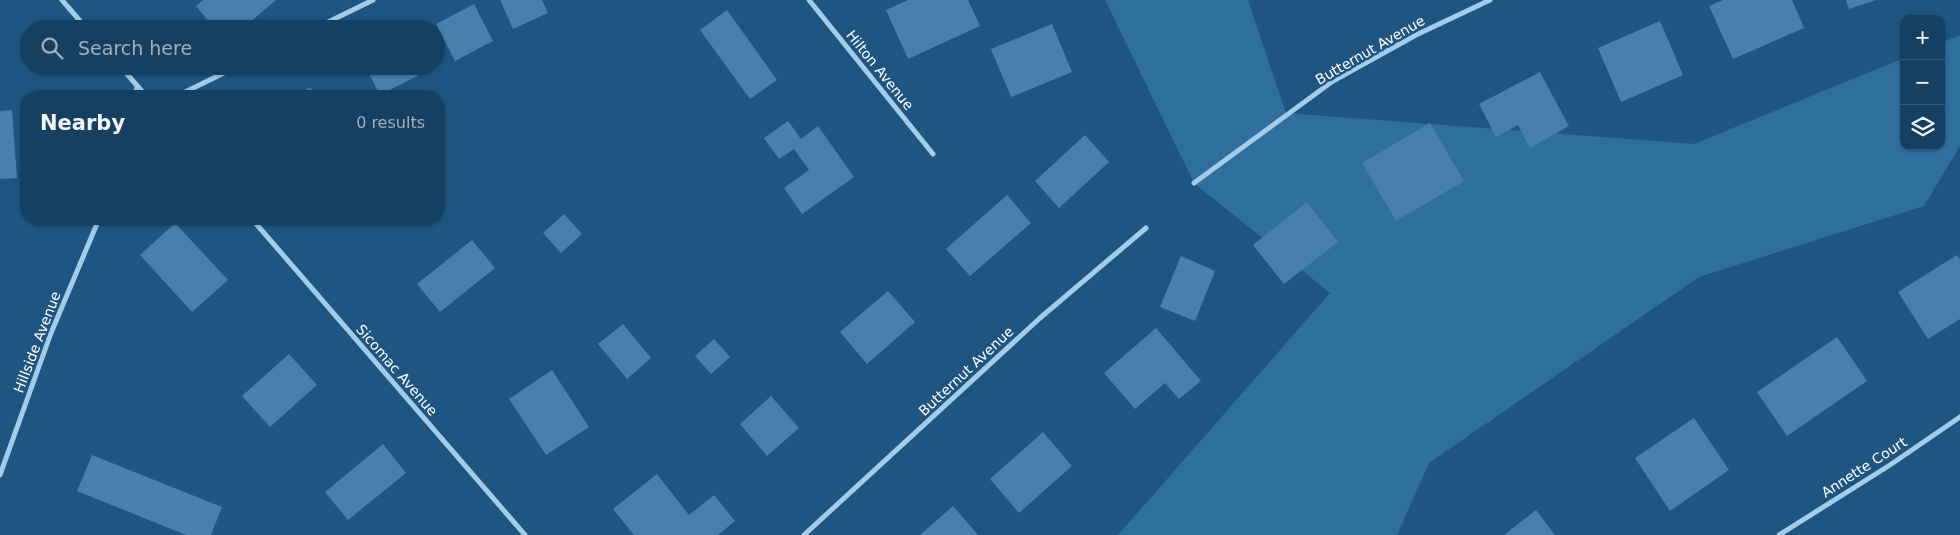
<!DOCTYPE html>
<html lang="en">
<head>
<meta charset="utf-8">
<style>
	:root { --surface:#164061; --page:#1f4767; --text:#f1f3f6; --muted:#9eafbd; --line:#355976 }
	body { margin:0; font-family:"DejaVu Sans",sans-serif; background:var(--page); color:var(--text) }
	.controls { position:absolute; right:15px; top:15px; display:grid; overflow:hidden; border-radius:10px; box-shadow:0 1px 4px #0004 }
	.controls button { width:45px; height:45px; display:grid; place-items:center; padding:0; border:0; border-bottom:1px solid var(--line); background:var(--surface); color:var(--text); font:25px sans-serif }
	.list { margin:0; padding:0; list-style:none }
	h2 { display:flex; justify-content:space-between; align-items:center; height:65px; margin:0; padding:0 20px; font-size:21px }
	h2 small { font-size:16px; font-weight:400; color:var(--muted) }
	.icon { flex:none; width:28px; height:28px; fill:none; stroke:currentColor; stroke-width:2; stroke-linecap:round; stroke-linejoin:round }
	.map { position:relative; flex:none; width:1960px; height:535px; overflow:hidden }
	.search { position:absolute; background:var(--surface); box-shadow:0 1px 4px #0004; left:20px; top:20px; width:425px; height:55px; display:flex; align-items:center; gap:12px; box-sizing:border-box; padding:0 18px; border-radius:28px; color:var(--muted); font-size:19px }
	.panel { position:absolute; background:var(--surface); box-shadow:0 1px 4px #0004; left:20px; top:90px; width:425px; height:135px; border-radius:20px }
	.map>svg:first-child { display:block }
</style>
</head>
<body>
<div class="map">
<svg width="1960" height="535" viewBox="0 0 1960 535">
	<rect width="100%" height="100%" fill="#1e5681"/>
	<path fill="#2e6f9d" d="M1105 0H1248L1286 113 1694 144 1904 58V146H1941V43L1960 35V146L1924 206 1699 277 1429 463 1397 535H1118L1330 293 1194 183Z"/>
	<path fill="#4780aa" d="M203 0H276L242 29H215L196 6Z
		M500 0H542L548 13 513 29Z
		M908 0H968L980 26 908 59 886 10Z
		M1723 0H1792L1804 28 1733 59 1709 6Z
		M1846 0H1876L1849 9Z
		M474 4 493 41 455 61 436 24Z
		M727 10 777 80 750 99 700 30Z
		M1660 21 1683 75 1621 102 1598 48Z
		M1052 24 1072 72 1011 97 991 49Z
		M365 66H424L427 71 380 95Z
		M1540 72 1569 126 1530 148 1518 125 1496 137 1479 104Z
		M310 87 317 96H296Z
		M12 110 17 178 0 179V111Z
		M788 121 801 139 818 126 854 177 802 214 784 188 809 170 794 149 779 159 764 138Z
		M1430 123 1464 181 1396 221 1362 163Z
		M1085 135 1109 162 1059 208 1035 181Z
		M1007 195 1031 223 970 276 946 249Z
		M1307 202 1338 242 1284 284 1253 245Z
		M564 214 582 234 561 253 543 233Z
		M175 223 228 280 192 312 140 255Z
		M472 240 495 268 440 312 417 284Z
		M1957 255 1960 259V319L1928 339 1898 292Z
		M1181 256 1215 271 1195 321 1160 307Z
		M888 291 915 322 867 364 840 332Z
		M623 324 651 358 627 379 598 344Z
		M1156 328 1201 381 1179 399 1165 383 1135 409 1104 373Z
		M1837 337 1867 381 1787 436 1757 392Z
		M714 339 730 357 711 374 695 356Z
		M289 354 317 385 270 427 242 396Z
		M552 370 589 427 546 455 509 399Z
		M771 396 799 428 767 456 740 424Z
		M1694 418 1729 470 1670 511 1635 458Z
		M1043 432 1072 466 1019 513 990 479Z
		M383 444 406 473 348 520 325 492Z
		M92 455 222 507 211 535H186L77 491Z
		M657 474 689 515 714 495 735 521 718 535H634L613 509Z
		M953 506 978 535H920Z
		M1536 510 1555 535H1504Z"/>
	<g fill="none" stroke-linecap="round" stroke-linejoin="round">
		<path stroke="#a3cce9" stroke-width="5" d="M62 0 87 29
			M809 0 933 154
			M314 29 373 0
			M120 66 146 96
			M135 96 137 87
			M177 96 238 66
			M1194 183 1333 81 1416 35 1490 0
			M252 219 525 535
			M0 475 51 333 99 219
			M804 535 1040 318 1146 228
			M1779 535 1890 465 1960 417"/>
	</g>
	<g text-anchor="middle" stroke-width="5" stroke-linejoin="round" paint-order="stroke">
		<g font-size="14" fill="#fff" stroke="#1e5681">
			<text transform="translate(1370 50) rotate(-30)" y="5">Butternut Avenue</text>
			<text transform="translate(880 70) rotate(51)" y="5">Hilton Avenue</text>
			<text transform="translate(37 342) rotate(-69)" y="5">Hillside Avenue</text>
			<text transform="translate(397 370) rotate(49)" y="5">Sicomac Avenue</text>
			<text transform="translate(966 371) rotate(-43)" y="5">Butternut Avenue</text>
			<text transform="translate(1864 467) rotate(-33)" y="5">Annette Court</text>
		</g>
	</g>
</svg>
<div class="controls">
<button>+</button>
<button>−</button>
<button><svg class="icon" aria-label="layers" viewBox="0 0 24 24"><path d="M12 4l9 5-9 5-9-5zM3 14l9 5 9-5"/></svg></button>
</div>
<div class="search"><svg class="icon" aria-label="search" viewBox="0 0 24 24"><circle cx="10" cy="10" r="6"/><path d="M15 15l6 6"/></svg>Search here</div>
<section class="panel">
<h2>Nearby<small>0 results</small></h2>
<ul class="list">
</ul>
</section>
</div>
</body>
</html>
